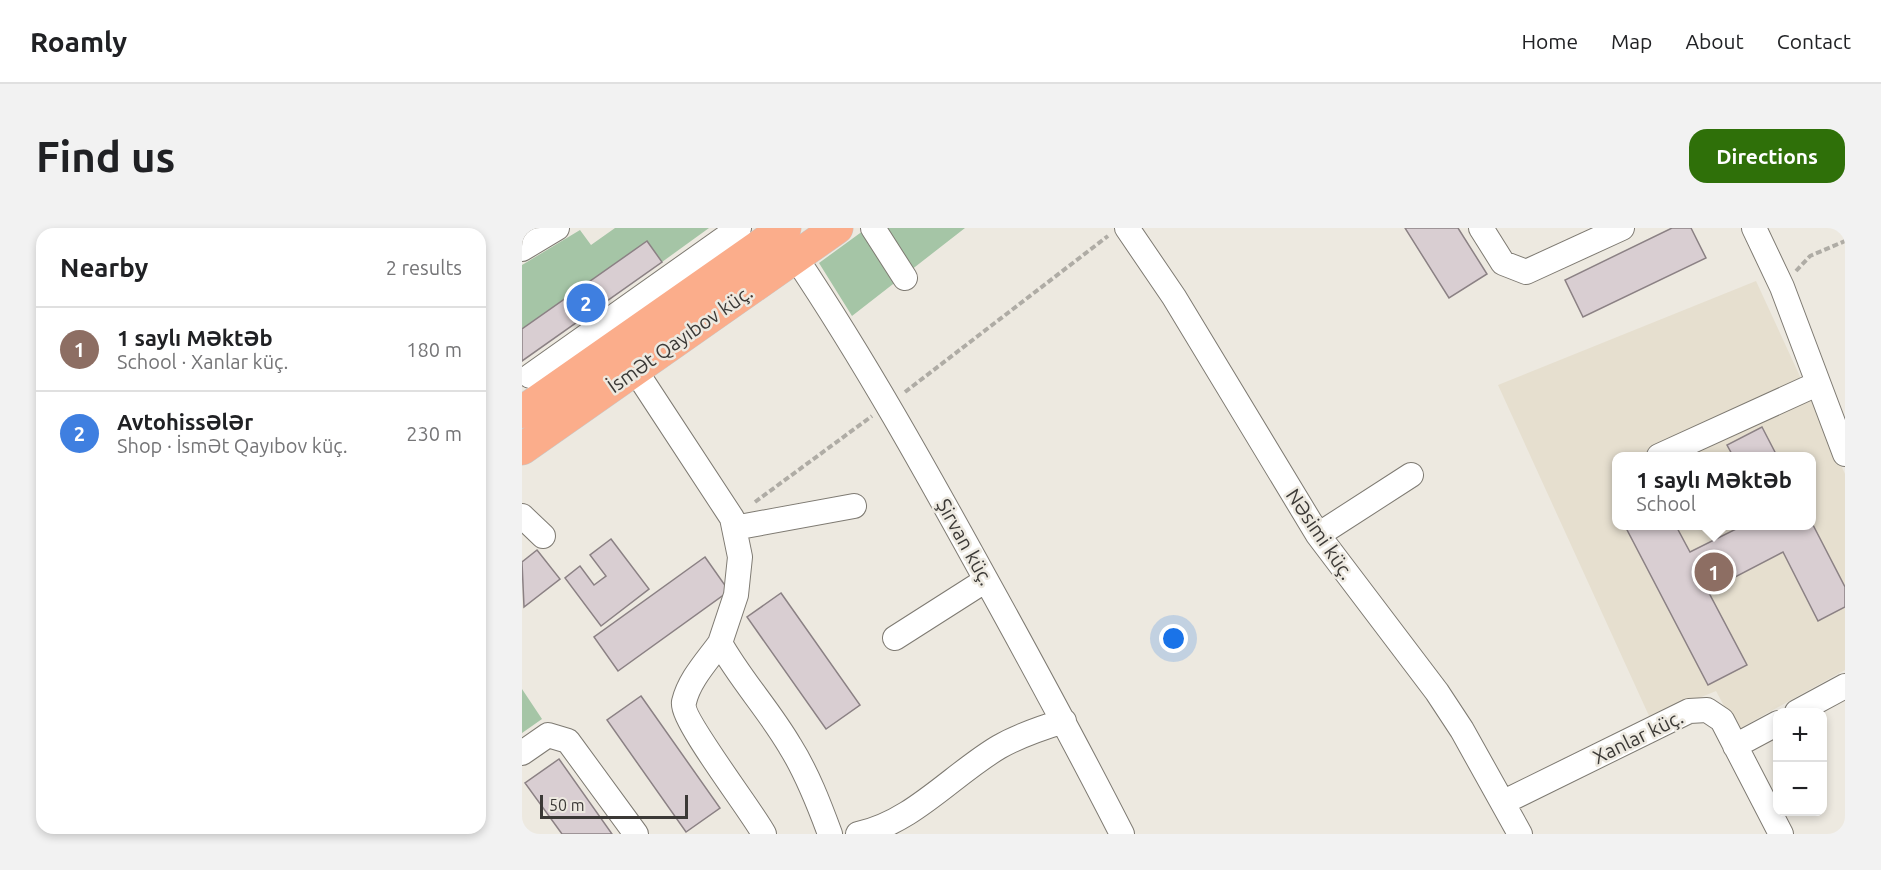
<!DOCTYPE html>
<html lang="en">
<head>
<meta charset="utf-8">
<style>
	:root { --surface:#fff; --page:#f2f2f2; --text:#202124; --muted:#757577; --line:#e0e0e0; --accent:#2f7009 }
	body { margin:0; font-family:Ubuntu,sans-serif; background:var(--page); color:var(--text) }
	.controls { position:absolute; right:18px; bottom:18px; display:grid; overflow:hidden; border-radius:12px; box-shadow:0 3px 9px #0003 }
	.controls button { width:54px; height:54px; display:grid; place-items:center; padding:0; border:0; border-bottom:2px solid var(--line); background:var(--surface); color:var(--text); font:30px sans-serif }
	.scale { position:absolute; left:18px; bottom:15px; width:148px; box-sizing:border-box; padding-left:6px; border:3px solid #3b3936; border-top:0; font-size:16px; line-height:21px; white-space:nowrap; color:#3b3936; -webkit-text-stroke:4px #ede9e0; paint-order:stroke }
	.you { position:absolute; left:652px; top:411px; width:21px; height:21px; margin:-15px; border:4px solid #fff; border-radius:50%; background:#1a73e8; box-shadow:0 0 0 9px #1a73e833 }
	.badge { display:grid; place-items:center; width:39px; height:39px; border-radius:50%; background:var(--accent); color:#fff; font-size:20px; font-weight:700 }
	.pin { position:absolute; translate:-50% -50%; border:3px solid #fff; box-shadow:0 2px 6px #0006 }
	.popup { position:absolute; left:1090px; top:224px; width:204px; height:78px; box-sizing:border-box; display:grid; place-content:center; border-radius:12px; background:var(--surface); filter:drop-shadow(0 2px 4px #0005); font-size:20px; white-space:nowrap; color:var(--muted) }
	.popup b { font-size:22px; color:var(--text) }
	.popup::after { content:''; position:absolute; left:50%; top:100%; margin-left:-12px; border:12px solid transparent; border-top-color:var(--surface) }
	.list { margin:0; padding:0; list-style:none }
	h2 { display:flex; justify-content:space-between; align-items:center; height:78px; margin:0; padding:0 24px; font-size:26px }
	h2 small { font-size:20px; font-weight:400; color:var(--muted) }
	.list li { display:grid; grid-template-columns:39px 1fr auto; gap:18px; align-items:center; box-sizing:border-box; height:84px; padding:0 24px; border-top:2px solid var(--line) }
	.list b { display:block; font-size:22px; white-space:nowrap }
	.list p { margin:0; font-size:20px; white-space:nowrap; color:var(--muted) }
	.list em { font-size:20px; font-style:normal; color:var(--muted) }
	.map { position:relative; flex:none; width:1323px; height:606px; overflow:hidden; border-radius:18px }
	header { display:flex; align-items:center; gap:36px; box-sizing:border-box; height:84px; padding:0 30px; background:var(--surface); border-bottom:2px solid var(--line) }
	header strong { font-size:28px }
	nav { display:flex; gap:33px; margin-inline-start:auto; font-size:21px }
	.intro { display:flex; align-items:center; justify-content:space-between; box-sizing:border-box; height:144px; padding:0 36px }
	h1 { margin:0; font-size:42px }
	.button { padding:15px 27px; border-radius:18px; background:var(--accent); color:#fff; font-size:21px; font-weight:700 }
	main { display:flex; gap:36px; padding:0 36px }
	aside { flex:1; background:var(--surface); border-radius:18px; box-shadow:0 3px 9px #0003 }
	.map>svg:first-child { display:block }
</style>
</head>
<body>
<header>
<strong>Roamly</strong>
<nav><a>Home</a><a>Map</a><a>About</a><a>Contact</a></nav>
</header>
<div class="intro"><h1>Find us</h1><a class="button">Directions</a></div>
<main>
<aside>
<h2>Nearby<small>2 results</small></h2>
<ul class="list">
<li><span class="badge" style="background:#8d6e63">1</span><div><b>1 saylı Məktəb</b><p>School · Xanlar küç.</p></div><em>180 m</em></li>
<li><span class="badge" style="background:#3f7fe0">2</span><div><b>Avtohissələr</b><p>Shop · İsmət Qayıbov küç.</p></div><em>230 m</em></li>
</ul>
</aside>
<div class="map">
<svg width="1323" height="606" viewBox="0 0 1323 606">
	<rect width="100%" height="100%" fill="#ede9e0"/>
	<path fill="#e6dfcf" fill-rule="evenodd" d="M1234 53 1323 246V442L1215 502 1194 463 1128 490 976 157ZM1094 228H1290V298H1094Z"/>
	<path fill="#a5c5a6" d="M93 0H187L140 34 125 13 0 101V37L58 2 69 17Z
		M345 0H443L330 88 297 35Z
		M0 461 20 491 0 505Z"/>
	<path fill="#d9ced2" stroke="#8b8184" stroke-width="1.5" d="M883 0H936L965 46 927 70Z
		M1150 0H1169L1184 30 1061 89 1043 52Z
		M125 13 140 34 0 133V101Z
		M1240 199 1255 228H1211L1205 217Z
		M1290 295 1323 359V379L1296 393 1261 324 1186 363 1225 437 1186 457 1103 298H1154L1168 324 1220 298H1290Z
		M89 311 127 361 79 398 43 350 58 338 72 357 84 348 68 327Z
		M15 322 38 351 2 379 0 334Z
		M183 329 207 363 96 443 72 409Z
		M259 365 338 477 304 501 225 389Z
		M119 468 198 580 164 604 85 492Z
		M37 531 90 606H40L3 555Z"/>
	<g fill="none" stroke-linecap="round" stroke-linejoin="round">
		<g stroke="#7e7a72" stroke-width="26">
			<path id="minor" d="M351 0 383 50
				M605 0 652 69 796 307 915 464 940 502 998 606
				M959 0 981 35 1004 44 1100 0
				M1232 0 1260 59 1323 226
				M0 21 35 0
				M274 30C343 133 403 241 463 350 510 435 556 520 600 606
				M113 142 210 290 218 329 214 367 198 415C218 451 247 482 268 518 285 545 297 576 308 606
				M8 148 217 0
				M1137 228 1295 156
				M0 288 21 308
				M212 300 332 278
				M796 307 889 247
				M373 410 464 352
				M198 415C185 433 167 452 162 474 158 491 230 583 242 606
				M1275 484 1323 458
				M1213 518 1256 495
				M0 525 26 507 46 513 114 606
				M982 574 1167 483 1185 482 1200 492 1259 606
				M336 606C390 595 431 546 477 519 498 507 519 500 542 493"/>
		</g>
		<g stroke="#c8c8c7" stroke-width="33">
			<path id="major" d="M0 184 263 0
				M0 221 315 0"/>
		</g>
		<path stroke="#afaca5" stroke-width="4" stroke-dasharray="6 3" stroke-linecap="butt" d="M1274 43 1288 28 1323 13
			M383 164 586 8
			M233 274 350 188"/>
		<use href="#minor" stroke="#fff" stroke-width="24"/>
		<use href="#major" stroke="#fbad8b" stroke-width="32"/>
	</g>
	<g text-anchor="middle" stroke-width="5" stroke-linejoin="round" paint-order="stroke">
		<g font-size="20" fill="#3b3936" stroke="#ede9e0">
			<text transform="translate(158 111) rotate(-35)" y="7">İsmət Qayıbov küç.</text>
			<text transform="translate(798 306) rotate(56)" y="7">Nəsimi küç.</text>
			<text transform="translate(443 314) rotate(61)" y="7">Şirvan küç.</text>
			<text transform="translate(1116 509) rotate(-26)" y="7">Xanlar küç.</text>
		</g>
	</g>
</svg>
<div class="controls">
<button>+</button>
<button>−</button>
</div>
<div class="scale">50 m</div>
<div class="you"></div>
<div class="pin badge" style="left:1192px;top:344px;background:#8d6e63">1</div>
<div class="popup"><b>1 saylı Məktəb</b>School</div>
<div class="pin badge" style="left:64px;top:75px;background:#3f7fe0">2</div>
</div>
</main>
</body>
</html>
